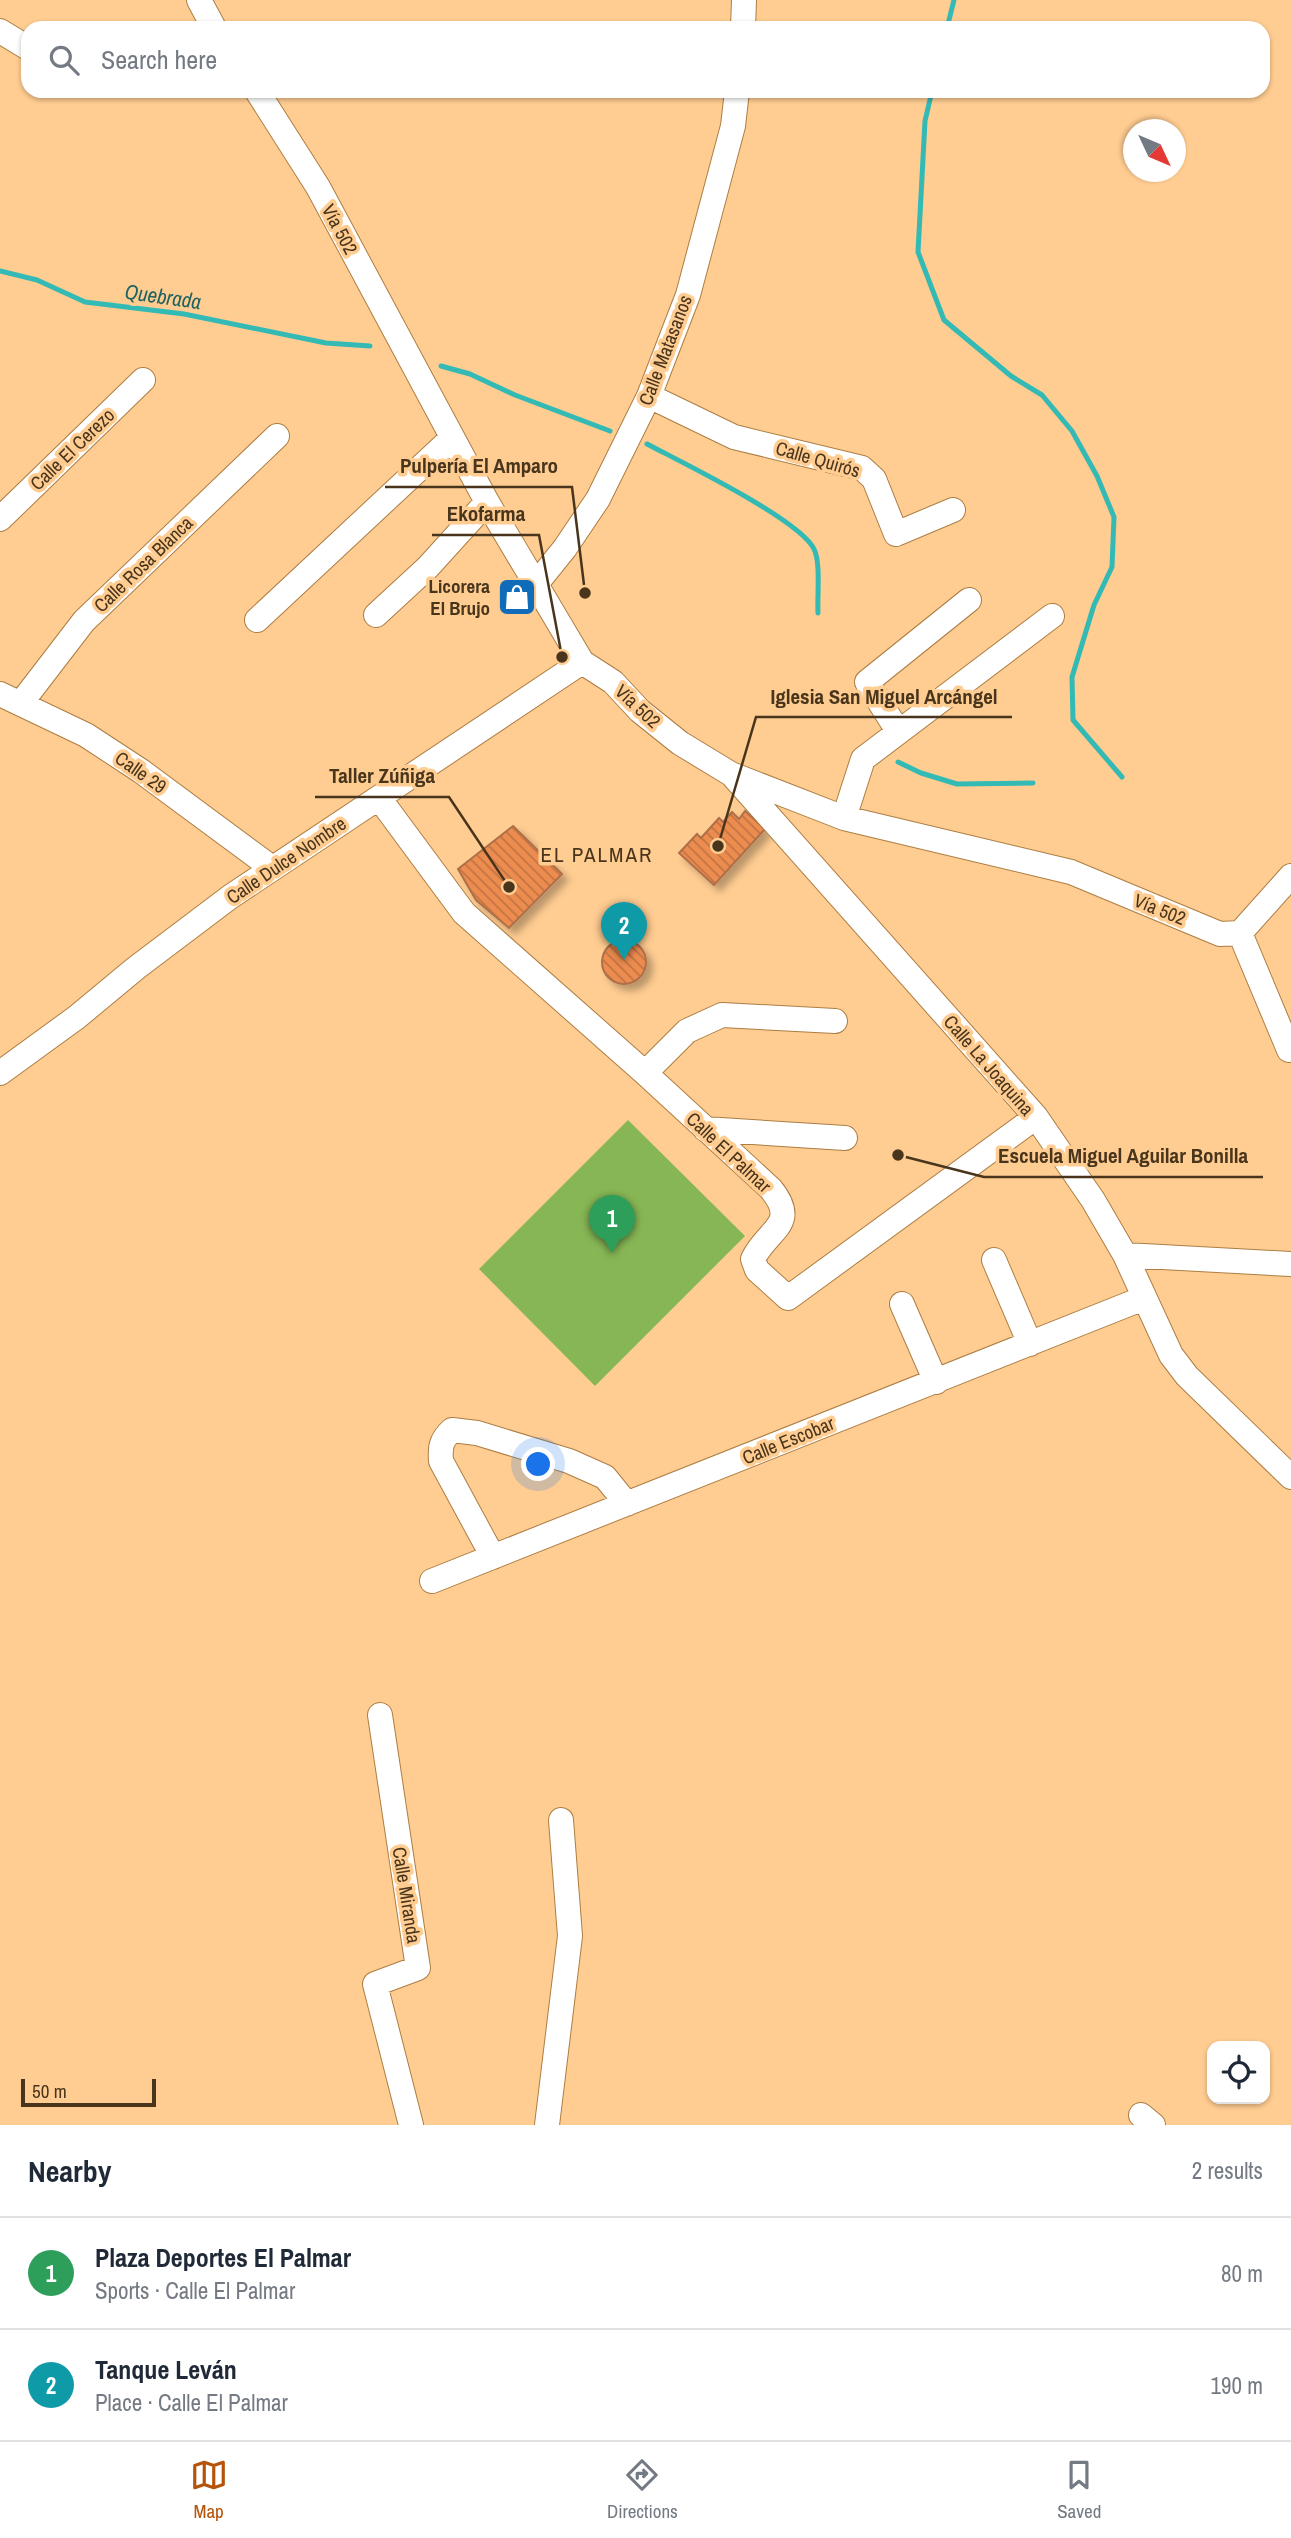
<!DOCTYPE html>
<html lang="en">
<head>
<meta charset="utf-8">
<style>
	:root { --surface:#fff; --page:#f2f2f3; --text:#1f2937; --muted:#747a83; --line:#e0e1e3; --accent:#b45309 }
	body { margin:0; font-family:"Archivo Narrow",sans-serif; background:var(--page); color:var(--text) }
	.controls { position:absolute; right:21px; bottom:21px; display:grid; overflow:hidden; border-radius:14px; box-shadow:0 2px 5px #0004 }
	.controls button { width:63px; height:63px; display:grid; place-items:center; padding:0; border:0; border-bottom:2px solid var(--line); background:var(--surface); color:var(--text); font:35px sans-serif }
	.compass { position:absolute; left:1123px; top:119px; width:63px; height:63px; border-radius:50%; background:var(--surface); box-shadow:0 2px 5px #0004; rotate:134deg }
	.scale { position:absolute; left:21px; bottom:18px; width:135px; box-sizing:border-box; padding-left:7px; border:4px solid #49351c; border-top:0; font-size:19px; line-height:24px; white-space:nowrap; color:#49351c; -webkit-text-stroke:5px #ffcc91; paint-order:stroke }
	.you { position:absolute; left:539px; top:1465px; width:24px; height:24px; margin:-18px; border:5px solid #fff; border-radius:50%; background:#1a73e8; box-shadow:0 0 0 10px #1a73e833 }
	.badge { display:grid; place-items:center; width:46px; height:46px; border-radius:50%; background:var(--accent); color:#fff; font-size:23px; font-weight:700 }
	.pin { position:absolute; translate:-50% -58px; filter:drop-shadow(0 2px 4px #0008) }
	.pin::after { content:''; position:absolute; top:37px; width:24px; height:21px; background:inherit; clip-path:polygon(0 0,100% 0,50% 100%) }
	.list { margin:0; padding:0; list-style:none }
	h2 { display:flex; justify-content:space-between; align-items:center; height:91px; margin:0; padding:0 28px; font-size:30px }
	h2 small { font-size:23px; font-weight:400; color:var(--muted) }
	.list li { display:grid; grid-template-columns:46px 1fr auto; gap:21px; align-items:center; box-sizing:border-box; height:112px; padding:0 28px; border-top:2px solid var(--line) }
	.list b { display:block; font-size:26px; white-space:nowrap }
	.list p { margin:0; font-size:23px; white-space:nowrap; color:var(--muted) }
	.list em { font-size:23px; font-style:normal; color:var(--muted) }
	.icon { flex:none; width:38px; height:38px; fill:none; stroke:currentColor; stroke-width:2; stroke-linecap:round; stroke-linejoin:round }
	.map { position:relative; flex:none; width:1291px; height:2125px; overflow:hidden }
	.search { position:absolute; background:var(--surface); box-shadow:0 2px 5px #0004; left:21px; right:21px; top:21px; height:77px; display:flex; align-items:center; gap:18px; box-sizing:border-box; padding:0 24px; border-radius:21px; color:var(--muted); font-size:26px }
	.sheet { height:315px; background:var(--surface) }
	nav { display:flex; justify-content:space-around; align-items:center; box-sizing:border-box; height:98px; border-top:2px solid var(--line); background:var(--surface); font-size:19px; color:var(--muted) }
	nav a { display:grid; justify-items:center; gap:4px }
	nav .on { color:var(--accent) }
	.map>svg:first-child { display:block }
</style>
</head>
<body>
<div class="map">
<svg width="1291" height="2125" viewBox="0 0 1291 2125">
	<defs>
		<pattern id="building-back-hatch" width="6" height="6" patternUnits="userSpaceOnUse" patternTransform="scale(1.75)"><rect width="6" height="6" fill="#ed8c50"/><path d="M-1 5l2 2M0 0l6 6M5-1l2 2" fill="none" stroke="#c27342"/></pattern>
		<filter id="shadow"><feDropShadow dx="6" dy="6" stdDeviation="3.5" flood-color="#0004"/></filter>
	</defs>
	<rect width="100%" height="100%" fill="#ffcc91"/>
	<path fill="#87b755" d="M628 1120 745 1236 595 1386 479 1269Z"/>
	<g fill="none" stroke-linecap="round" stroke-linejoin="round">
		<path stroke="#34bab4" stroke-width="5" d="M947 28 954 0
			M932 91 925 121 918 252 944 320 1011 376 1042 395 1072 431 1097 476 1114 517 1112 567 1094 605 1072 677 1073 720 1122 777
			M0 271 37 280 85 302 184 314 326 343 370 346
			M441 366 470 374 515 395 610 431
			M647 444C681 462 799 519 814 549 821 563 817 596 818 613
			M898 762 921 773 957 784 1033 783"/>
	</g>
	<path fill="url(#building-back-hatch)" stroke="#ad6f4a" stroke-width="2" filter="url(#shadow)" d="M745 811 765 829 714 885 679 853 697 834 701 838 719 818 723 822 732 812 739 819Z
		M513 826 562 874 509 928 476 900 458 869Z
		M602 962a22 22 0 1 1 44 0a22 22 0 1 1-44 0Z"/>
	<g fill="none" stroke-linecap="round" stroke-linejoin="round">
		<g stroke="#ac7e43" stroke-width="26">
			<path id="minor" d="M199 0 214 28
				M743 28 744 0
				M0 31 28 48
				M257 91 318 187 487 502 582 662 613 682 640 711 680 743 731 774 844 818 1071 872 1220 934 1240 933 1291 876
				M649 396 734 437 862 468 874 479 896 534 953 510
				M0 519 143 380
				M536 584 565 548 598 499 649 396 688 295 733 126 737 91
				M376 615 428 567 487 502
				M257 620 452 438
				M0 694 86 735 141 771 272 868
				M21 703 84 621 277 436
				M898 731 867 682 969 600
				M734 777 1036 1117 1093 1200 1125 1255 1171 1355 1187 1376 1291 1477
				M379 798 464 913 645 1073 771 1189C800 1225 767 1229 753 1259L757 1270 788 1298 1036 1117
				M844 818 863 759 1052 616
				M1240 933 1289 1050
				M0 1073 77 1017 136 968 230 897 582 662
				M645 1073 687 1031 722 1015 835 1021
				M705 1129 845 1138
				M1125 1255 1291 1264
				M994 1260 1030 1344
				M902 1304 936 1382
				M493 1557 441 1461C440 1447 441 1440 452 1430L477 1433 569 1461 605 1477 627 1504
				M432 1581 1144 1298
				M380 1715 418 1968 375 1984 411 2125
				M1141 2115 1153 2125
				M547 2125 570 1936 561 1820"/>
		</g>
		<use href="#minor" stroke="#fff" stroke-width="24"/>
	</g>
	<defs>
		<g id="shop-square" transform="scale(2.0125)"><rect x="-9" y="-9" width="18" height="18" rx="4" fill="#106cb9" stroke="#ffcc91"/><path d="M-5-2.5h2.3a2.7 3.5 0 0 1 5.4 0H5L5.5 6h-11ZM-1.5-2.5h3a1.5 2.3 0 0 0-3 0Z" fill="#fff"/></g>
	</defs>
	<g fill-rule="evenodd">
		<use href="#shop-square" x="517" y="597"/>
	</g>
	<g text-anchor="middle" stroke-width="7" stroke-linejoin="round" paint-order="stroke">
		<g font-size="19" fill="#49351c" stroke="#ffcc91">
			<text transform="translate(340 229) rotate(62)" y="7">Vía 502</text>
			<text transform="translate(665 350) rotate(-69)" y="7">Calle Matasanos</text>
			<text transform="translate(72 449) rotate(-44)" y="7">Calle El Cerezo</text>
			<text transform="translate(818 459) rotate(16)" y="7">Calle Quirós</text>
			<text transform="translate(143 564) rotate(-44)" y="7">Calle Rosa Blanca</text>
			<text transform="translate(638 706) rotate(43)" y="7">Vía 502</text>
			<text transform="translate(141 772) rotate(35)" y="7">Calle 29</text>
			<text transform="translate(286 860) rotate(-34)" y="7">Calle Dulce Nombre</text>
			<text transform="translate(1160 909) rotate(22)" y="7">Vía 502</text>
			<text transform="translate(989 1065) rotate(49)" y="7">Calle La Joaquina</text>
			<text transform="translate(729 1152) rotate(43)" y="7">Calle El Palmar</text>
			<text transform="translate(788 1440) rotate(-22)" y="7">Calle Escobar</text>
			<text transform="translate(407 1895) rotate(81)" y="7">Calle Miranda</text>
		</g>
		<g font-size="19" font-weight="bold" fill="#49351c" stroke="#ffcc91" text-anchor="end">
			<text x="490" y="593">Licorera<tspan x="490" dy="22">El Brujo</tspan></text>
		</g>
		<g font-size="21" font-style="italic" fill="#1e6360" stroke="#ffcc91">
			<text transform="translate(163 297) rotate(8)" y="7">Quebrada</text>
		</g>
		<g font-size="21" letter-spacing="2" fill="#49351c" stroke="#ffcc91">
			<text x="597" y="862">EL PALMAR</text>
		</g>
	</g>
	<path fill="none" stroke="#49351c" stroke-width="2.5" d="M585 593L572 487H385M562 657L539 535H432M718 846L756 717H1012M509 887L449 797H315M898 1155L984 1177H1263"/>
	<g fill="#49351c" stroke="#ffcc91" stroke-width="2.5">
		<circle cx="585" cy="593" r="7"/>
		<circle cx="562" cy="657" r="7"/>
		<circle cx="718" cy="846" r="7"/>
		<circle cx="509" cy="887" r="7"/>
		<circle cx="898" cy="1155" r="7"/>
	</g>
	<g font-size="21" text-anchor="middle" font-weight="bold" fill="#49351c" stroke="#ffcc91" stroke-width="7" stroke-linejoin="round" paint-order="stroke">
		<text x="479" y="473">Pulpería El Amparo</text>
		<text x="486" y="521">Ekofarma</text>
		<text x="884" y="704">Iglesia San Miguel Arcángel</text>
		<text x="382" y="783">Taller Zúñiga</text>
		<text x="1123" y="1163">Escuela Miguel Aguilar Bonilla</text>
	</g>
</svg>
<div class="controls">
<button><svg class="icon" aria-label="locate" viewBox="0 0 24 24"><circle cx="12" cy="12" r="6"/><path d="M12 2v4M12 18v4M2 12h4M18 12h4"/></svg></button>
</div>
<svg class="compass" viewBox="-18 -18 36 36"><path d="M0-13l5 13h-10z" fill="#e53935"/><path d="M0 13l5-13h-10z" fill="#747a83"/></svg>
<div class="scale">50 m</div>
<div class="you"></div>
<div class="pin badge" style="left:612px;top:1253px;background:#2e9e5b">1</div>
<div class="pin badge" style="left:624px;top:960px;background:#0f9aa8">2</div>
<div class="search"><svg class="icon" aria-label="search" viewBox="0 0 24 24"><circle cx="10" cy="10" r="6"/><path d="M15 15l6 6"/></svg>Search here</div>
</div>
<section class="sheet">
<h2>Nearby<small>2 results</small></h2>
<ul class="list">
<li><span class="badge" style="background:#2e9e5b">1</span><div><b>Plaza Deportes El Palmar</b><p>Sports · Calle El Palmar</p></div><em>80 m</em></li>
<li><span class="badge" style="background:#0f9aa8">2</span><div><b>Tanque Leván</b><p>Place · Calle El Palmar</p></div><em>190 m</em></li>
</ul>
</section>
<nav>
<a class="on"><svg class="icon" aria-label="map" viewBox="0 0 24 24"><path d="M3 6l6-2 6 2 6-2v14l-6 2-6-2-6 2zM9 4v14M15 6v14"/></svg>Map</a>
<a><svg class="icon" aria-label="directions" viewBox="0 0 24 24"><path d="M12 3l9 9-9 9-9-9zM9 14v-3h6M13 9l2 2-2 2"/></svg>Directions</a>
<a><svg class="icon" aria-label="saved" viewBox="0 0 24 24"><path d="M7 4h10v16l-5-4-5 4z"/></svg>Saved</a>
</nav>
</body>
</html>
